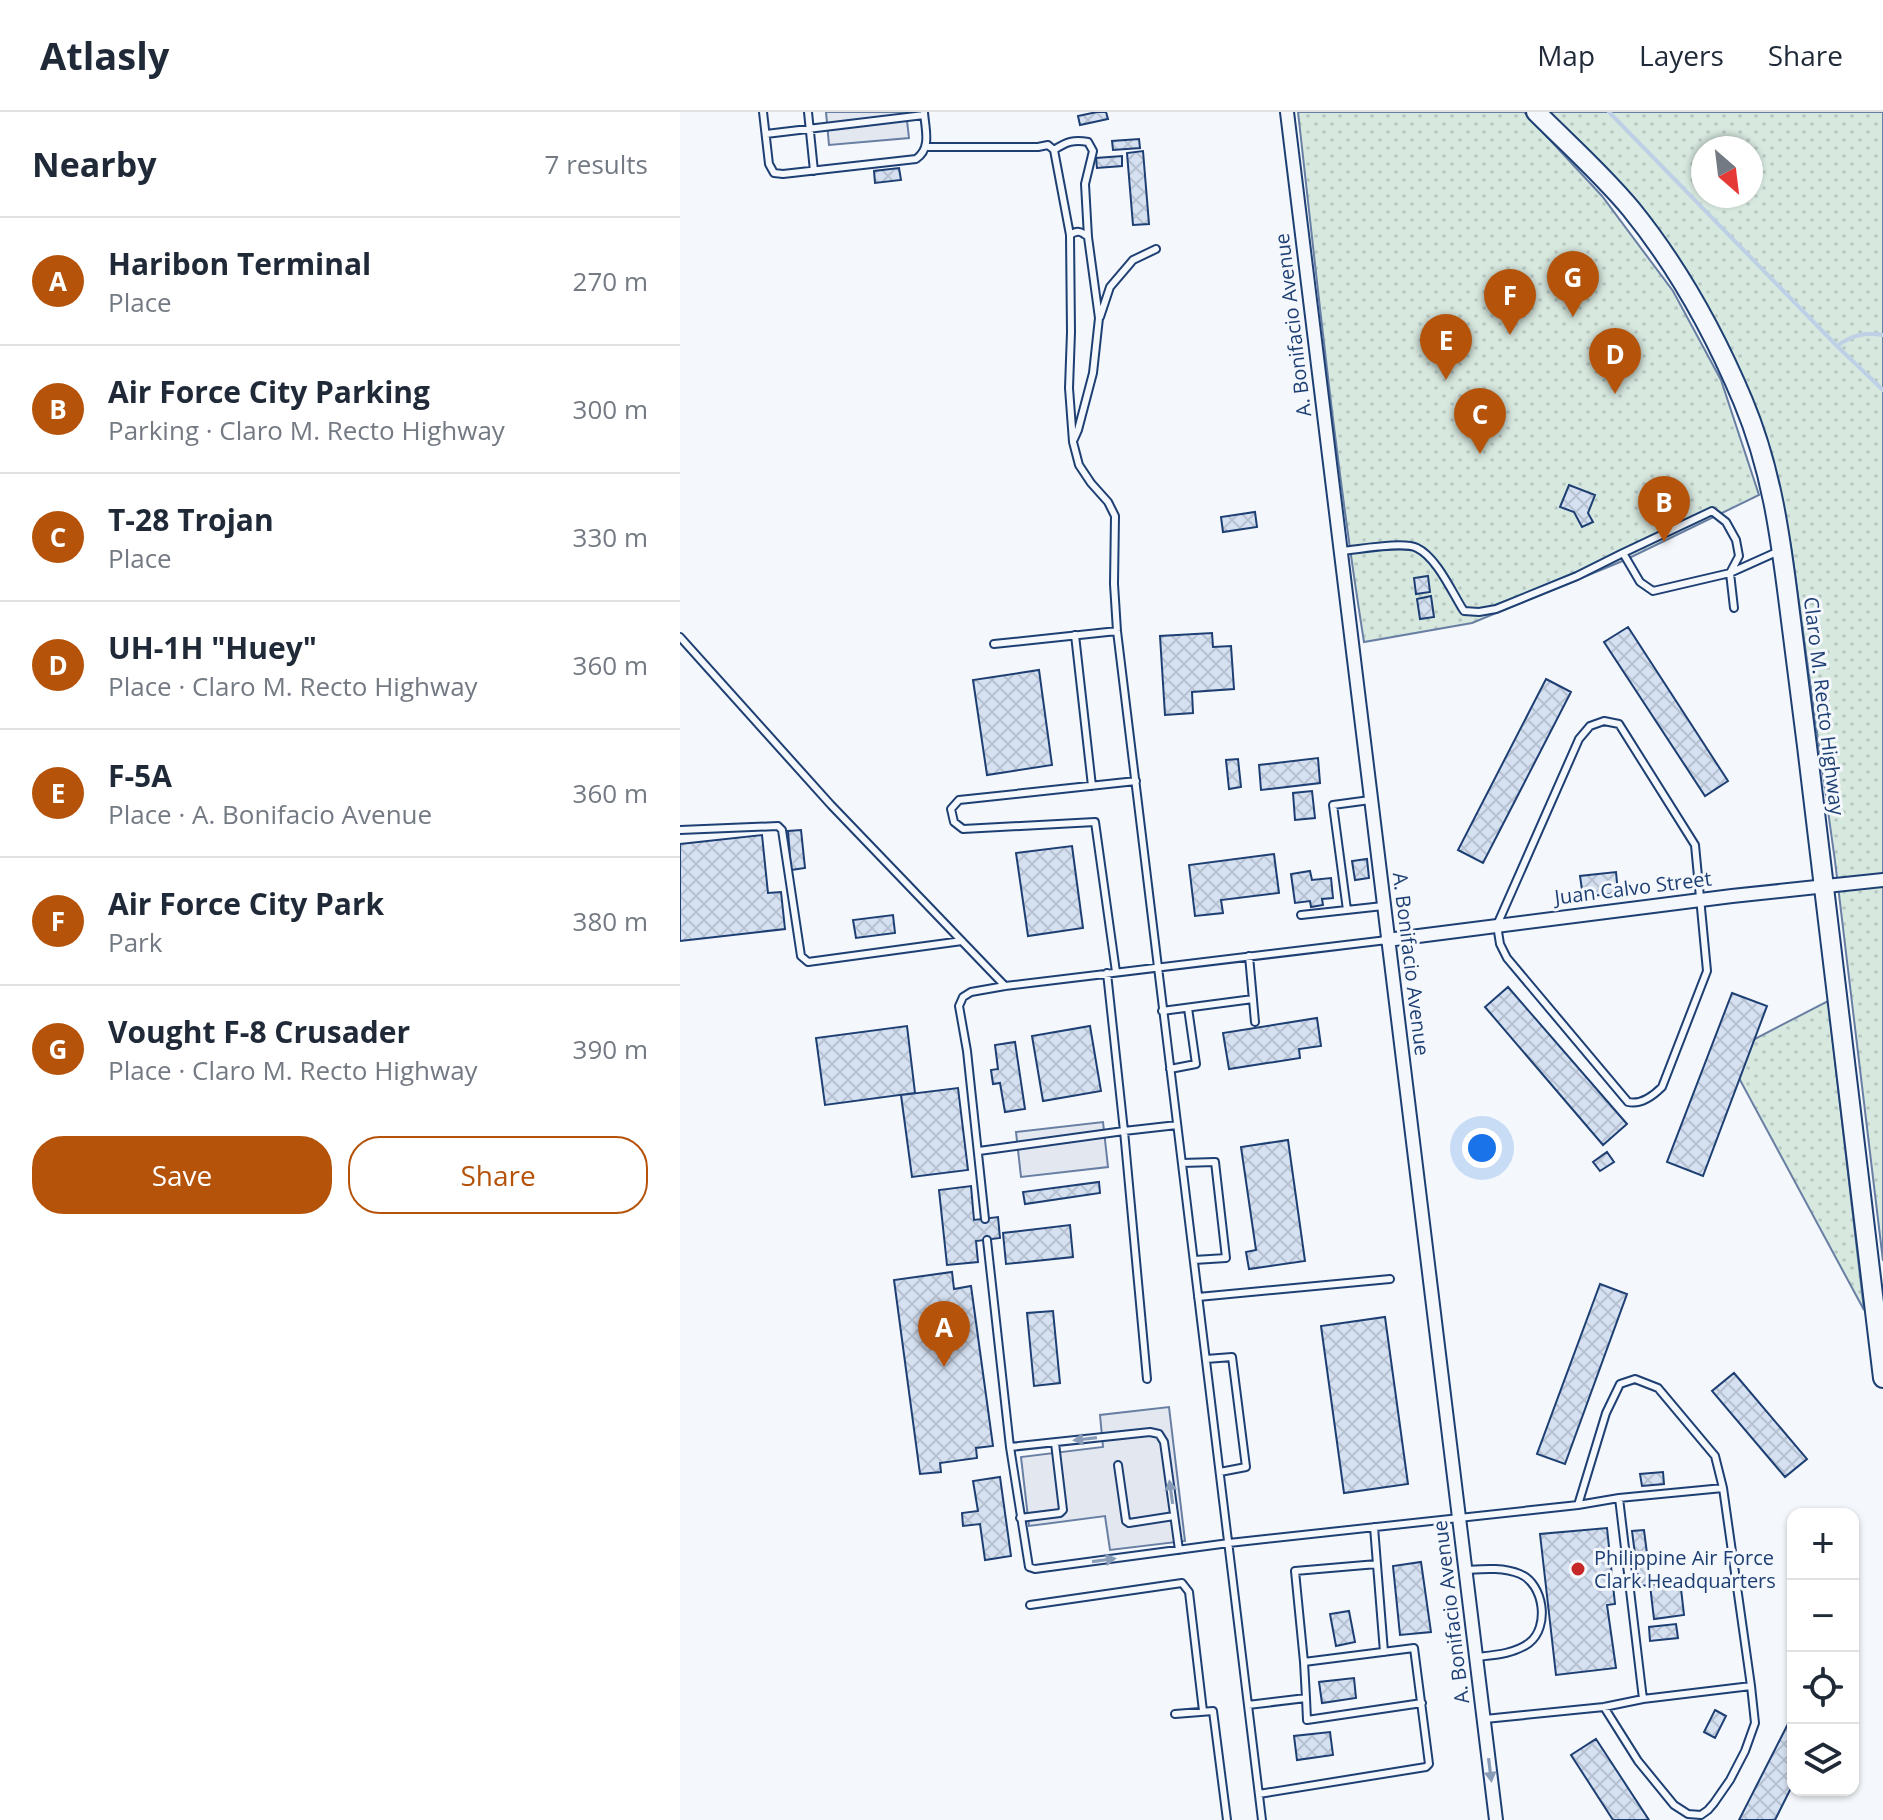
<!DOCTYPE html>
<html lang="en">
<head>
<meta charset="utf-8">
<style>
	:root { --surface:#fff; --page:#f6f6f7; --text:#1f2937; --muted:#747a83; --line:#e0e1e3; --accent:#b45309 }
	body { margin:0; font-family:"Open Sans",sans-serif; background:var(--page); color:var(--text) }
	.controls { position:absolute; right:24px; bottom:24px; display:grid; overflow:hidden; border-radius:16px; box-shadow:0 2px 6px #0004 }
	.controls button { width:72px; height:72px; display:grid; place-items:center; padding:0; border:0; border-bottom:2px solid var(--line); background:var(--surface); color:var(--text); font:40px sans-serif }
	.compass { position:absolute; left:1011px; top:24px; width:72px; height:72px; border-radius:50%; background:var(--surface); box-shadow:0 2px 6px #0004; rotate:152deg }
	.you { position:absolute; left:802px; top:1036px; width:28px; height:28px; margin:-20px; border:6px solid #fff; border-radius:50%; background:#1a73e8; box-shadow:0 0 0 12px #1a73e833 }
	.badge { display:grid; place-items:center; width:52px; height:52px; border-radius:50%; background:var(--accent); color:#fff; font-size:26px; font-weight:700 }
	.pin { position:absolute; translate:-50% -66px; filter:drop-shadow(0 2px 4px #0008) }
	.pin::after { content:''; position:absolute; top:42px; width:28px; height:24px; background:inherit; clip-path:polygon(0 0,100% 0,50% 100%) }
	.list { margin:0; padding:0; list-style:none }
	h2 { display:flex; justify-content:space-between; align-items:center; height:104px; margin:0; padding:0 32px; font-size:34px }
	h2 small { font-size:26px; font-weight:400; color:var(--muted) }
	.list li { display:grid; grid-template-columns:52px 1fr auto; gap:24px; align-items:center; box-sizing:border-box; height:128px; padding:0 32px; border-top:2px solid var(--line) }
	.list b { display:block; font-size:30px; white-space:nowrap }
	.list p { margin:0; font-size:26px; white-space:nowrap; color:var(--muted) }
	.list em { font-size:26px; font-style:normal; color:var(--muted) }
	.actions { display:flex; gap:16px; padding:24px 32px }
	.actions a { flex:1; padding:18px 0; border:2px solid var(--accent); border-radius:32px; text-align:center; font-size:28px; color:var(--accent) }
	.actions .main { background:var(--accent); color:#fff }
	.icon { flex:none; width:44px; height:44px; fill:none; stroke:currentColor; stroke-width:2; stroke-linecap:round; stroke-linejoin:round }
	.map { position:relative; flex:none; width:1203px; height:1708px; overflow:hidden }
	header { display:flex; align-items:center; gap:48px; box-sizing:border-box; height:112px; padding:0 40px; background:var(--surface); border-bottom:2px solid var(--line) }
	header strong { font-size:38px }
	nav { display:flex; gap:44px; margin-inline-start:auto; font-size:28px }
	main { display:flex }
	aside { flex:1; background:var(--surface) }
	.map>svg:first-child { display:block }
</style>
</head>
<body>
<header>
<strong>Atlasly</strong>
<nav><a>Map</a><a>Layers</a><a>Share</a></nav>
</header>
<main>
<aside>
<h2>Nearby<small>7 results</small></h2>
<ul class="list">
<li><span class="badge">A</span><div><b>Haribon Terminal</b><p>Place</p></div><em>270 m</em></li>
<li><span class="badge">B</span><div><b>Air Force City Parking</b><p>Parking · Claro M. Recto Highway</p></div><em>300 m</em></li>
<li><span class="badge">C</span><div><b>T-28 Trojan</b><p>Place</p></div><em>330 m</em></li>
<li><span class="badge">D</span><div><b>UH-1H &quot;Huey&quot;</b><p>Place · Claro M. Recto Highway</p></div><em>360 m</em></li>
<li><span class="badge">E</span><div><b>F-5A</b><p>Place · A. Bonifacio Avenue</p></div><em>360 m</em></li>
<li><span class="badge">F</span><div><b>Air Force City Park</b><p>Park</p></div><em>380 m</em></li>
<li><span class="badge">G</span><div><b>Vought F-8 Crusader</b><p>Place · Claro M. Recto Highway</p></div><em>390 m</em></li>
</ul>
<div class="actions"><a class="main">Save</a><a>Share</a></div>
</aside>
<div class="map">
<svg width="1203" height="1708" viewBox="0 0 1203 1708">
	<defs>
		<pattern id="grass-dots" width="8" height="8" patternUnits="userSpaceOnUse" patternTransform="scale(2)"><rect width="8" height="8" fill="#d7e8df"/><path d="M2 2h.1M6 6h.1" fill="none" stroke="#b8c8c3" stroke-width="1.8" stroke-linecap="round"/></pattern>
		<pattern id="building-cross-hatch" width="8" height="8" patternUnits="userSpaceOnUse" patternTransform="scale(2)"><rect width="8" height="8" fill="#d5e0f0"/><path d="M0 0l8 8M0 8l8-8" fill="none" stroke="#b6c1d1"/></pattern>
	</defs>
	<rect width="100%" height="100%" fill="#f4f7fb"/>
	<path fill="url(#grass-dots)" stroke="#687fa3" stroke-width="2" fill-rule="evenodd" d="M618 0H844L922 84 993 179 1041 268 1079 383 945 448 792 511 684 530C656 354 638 177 618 0Z
		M865 0H1203V1149L1155 749 1112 441 1102 385 1089 337 1064 269 1049 235 1015 176ZM1023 36H1071V84H1023Z
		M1148 889 1184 1198 1046 942Z"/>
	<path fill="#e3e8f0" stroke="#687fa3" stroke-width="2" d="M146 0H226L229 26 149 33Z
		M423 1010 428 1055 341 1065 336 1020Z
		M489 1295 505 1429 430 1438 425 1404 349 1414 341 1345 423 1335 420 1303Z"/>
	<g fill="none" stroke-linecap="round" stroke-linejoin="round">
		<path stroke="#bed0e5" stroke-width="4" d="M929 0 1157 234C1172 223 1185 220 1203 223
			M1157 234 1203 278"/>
	</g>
	<path fill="url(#building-cross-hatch)" stroke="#1d3f73" stroke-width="2" d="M417 0H426L428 7 400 13 398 4Z
		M459 27 460 36 433 38 432 29Z
		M463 39 469 112 453 113 447 41Z
		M442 44V54L417 56 416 46Z
		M219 56 221 68 195 71 194 59Z
		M889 373 915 383 908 401 913 410 902 415 894 400 880 395Z
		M575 400 577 415 543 420 541 405Z
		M748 464 750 480 736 482 734 466Z
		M751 484 754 505 740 507 737 487Z
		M948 515 1048 669 1025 684 924 530Z
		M532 521 533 535 551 534 554 577 512 580 513 601 485 603 480 524Z
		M359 558 372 653 307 663 293 568Z
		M866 567 891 580 803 751 778 738Z
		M638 646 640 671 581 678 579 653Z
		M558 647 561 675 549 677 546 648Z
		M632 679 635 706 615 708 613 681Z
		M121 718 125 756 111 758 108 719Z
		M82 723 88 781 101 780 105 817 0 829V732Z
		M392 734 403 816 348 824 336 741Z
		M594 742 599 781 541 788 543 801 515 804 509 753Z
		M687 747 689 766 675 768 672 749Z
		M630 759 632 768 651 766 653 786 642 787 643 793 631 795 630 789 615 791 611 762Z
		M936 760 938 781 903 785 900 764Z
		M213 803 215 821 176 826 173 808Z
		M828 875 947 1012 923 1033 805 895Z
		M1052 881 1087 894 1023 1064 987 1050Z
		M637 906 641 934 619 937 620 946 549 957 543 921Z
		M227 914 235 981 145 993 136 926Z
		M410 914 421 979 363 989 352 924Z
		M335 930 345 997 325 1000 320 971 313 972 311 958 318 957 315 933Z
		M278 976 288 1058 232 1065 221 983Z
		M608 1028 625 1149 569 1157 566 1140 576 1138 561 1035Z
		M927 1040 934 1050 920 1059 913 1050Z
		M419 1070 420 1081 345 1092 343 1080Z
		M291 1074 294 1108 318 1105 320 1126 296 1129 298 1150 267 1153 259 1078Z
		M390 1113 393 1145 326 1152 323 1121Z
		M272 1160 274 1177 291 1174 313 1334 296 1336 297 1346 260 1351 261 1360 240 1362 214 1168Z
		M920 1172 947 1182 885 1352 857 1342Z
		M373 1199 380 1271 354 1274 347 1201Z
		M705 1205 728 1372 664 1381 641 1214Z
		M1054 1261 1127 1347 1105 1365 1032 1279Z
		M983 1360 984 1372 962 1374 960 1362Z
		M320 1365 331 1444 305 1448 300 1412 283 1414 282 1401 298 1399 293 1369Z
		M927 1416 935 1492 927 1493 936 1556 876 1563 860 1422Z
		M964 1418 971 1473 959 1474 952 1419Z
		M741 1450 751 1520 720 1523 713 1454Z
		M1000 1468 1004 1503 974 1507 970 1473Z
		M669 1499 675 1530 656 1534 650 1502Z
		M996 1512 998 1526 970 1529 969 1515Z
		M674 1566 676 1586 642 1591 639 1570Z
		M1035 1598 1046 1604 1035 1626 1024 1620Z
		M1113 1602V1672L1095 1708H1059Z
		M650 1620 653 1643 617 1648 614 1624Z
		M916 1627 969 1708H933L891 1643Z"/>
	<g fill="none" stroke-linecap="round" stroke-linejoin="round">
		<g stroke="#1d3f73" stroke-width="10">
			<path id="lane" d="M83 0 89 52 94 61 103 62 236 47C252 36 245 17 244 0
				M128 0 134 59
				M86 22 244 3
				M247 35H358L368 33 374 38 390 123 391 220 389 276 393 330 399 353 411 371 428 390 435 404 434 472 437 519 582 1708
				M374 38C386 30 394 27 408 30L413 39 405 72 408 125 419 206 413 261 398 318 394 327
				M390 123C397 118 401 119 408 125
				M420 205 430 175 453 148 476 137
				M660 439C677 438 723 429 737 436 756 445 771 478 782 496L784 499 799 500 816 497 897 464 943 441
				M1054 496 1050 461 1059 444 1056 428 1046 410 1032 399 943 441 960 470 973 479 1050 461 1099 439
				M395 523 412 674
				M0 525 151 693 325 874
				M314 532 437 519
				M924 609 939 612 1015 733 1027 859 982 975C973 984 961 993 948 990L827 846 820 832 817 813 899 627 910 614Z
				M0 718 98 714 102 718 121 844 128 850 282 829
				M667 798 653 693 690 688
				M621 803 703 794
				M569 844 575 910
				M436 860 415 710 283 717 274 710 271 697 279 688 456 669
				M427 861 444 1019 467 1267
				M482 899 573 887
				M490 957 516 952 508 896
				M299 1039 444 1019 497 1013
				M502 1051 535 1050 546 1146 514 1148
				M305 1107 287 939 279 894 283 885 291 880 325 874 707 828
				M307 1128 330 1335 349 1455 355 1457 549 1431 898 1393 939 1386 1043 1376
				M518 1185 710 1167
				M526 1247 552 1245 566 1355 540 1360
				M330 1335 470 1320 479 1322 484 1330 499 1438
				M438 1353 446 1409 449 1411 494 1404
				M939 1386 963 1587
				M898 1393 926 1301 940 1272 955 1267 978 1276 1035 1344 1043 1376 1071 1574 1075 1611 1065 1639 1050 1668 1034 1691 1028 1698 1021 1703 1008 1702 994 1693 958 1649 924 1595
				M340 1406 380 1401 383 1398 375 1331
				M694 1415 704 1540
				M785 1458C803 1457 823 1455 840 1462 864 1472 870 1515 849 1531 834 1542 814 1543 796 1545
				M350 1493 502 1471 509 1480 523 1599
				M624 1550 615 1459 697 1452
				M626 1586 627 1608 742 1591
				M568 1593 626 1586 624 1550 734 1536 749 1652 746 1655 579 1682
				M495 1602 533 1599 547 1708
				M805 1607 924 1595 963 1587 1071 1574"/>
		</g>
		<g stroke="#1d3f73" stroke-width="16">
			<path id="street" d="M607 0 816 1708
				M707 828 1052 784 1203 768"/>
		</g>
		<g stroke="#1d3f73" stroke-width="22">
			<path id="secondary" d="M856 0C888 32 922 62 951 97 998 155 1034 220 1063 289 1091 356 1100 421 1109 493 1115 540 1121 587 1127 634 1154 844 1177 1055 1203 1266"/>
		</g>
		<use href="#lane" stroke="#f4f7fb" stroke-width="6"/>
		<use href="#street" stroke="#f4f7fb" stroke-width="12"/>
		<use href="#secondary" stroke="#f4f7fb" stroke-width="18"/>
	</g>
	<defs><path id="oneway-solid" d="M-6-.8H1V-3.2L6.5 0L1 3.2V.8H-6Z" transform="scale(2)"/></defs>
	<g fill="#889bb7">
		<use href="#oneway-solid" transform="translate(405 1327) rotate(173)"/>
		<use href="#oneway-solid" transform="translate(491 1380) rotate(-98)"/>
		<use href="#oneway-solid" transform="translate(424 1448) rotate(-8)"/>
		<use href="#oneway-solid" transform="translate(810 1658) rotate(83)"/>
	</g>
	<circle fill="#c62828" stroke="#f4f7fb" stroke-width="3" cx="898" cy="1457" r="8"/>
	<g text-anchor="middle" stroke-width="6" stroke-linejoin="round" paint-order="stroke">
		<g font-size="20" fill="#1d3f73" stroke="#f4f7fb">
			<text transform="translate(613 213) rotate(-97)" y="7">A. Bonifacio Avenue</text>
			<text transform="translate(1144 594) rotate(83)" y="7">Claro M. Recto Highway</text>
			<text transform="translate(953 776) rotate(-7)" y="7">Juan Calvo Street</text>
			<text transform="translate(731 852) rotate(83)" y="7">A. Bonifacio Avenue</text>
			<text transform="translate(771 1500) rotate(-97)" y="7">A. Bonifacio Avenue</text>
		</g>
		<g font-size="20" fill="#1d3f73" stroke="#f4f7fb" text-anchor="start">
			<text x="914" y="1453">Philippine Air Force<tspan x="914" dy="23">Clark Headquarters</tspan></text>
		</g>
	</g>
</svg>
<div class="controls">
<button>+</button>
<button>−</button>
<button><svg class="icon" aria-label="locate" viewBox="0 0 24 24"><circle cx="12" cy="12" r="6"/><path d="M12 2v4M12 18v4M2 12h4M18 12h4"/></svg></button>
<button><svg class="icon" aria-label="layers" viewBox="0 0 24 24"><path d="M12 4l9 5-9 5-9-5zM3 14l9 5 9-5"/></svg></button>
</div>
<svg class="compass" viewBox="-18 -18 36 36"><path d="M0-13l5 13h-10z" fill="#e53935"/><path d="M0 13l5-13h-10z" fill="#747a83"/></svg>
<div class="you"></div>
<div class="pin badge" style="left:264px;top:1255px">A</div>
<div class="pin badge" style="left:984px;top:430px">B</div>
<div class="pin badge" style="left:800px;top:342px">C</div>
<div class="pin badge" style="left:935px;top:282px">D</div>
<div class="pin badge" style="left:766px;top:268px">E</div>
<div class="pin badge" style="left:830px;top:223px">F</div>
<div class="pin badge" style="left:893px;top:205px">G</div>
</div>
</main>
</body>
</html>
